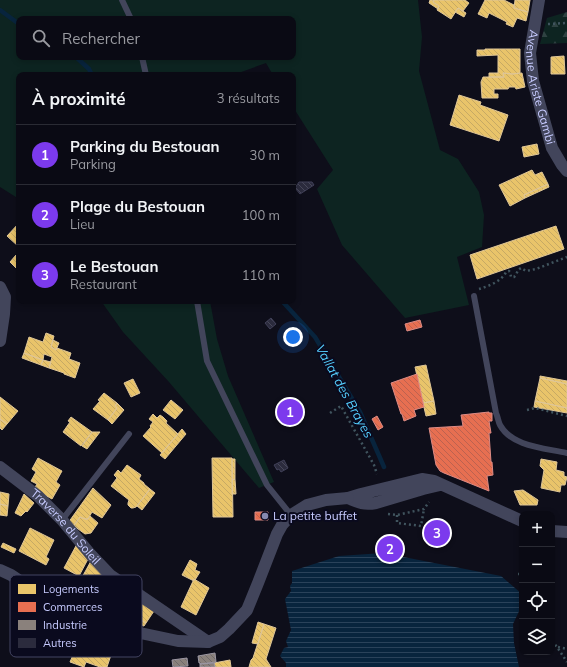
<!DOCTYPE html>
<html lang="fr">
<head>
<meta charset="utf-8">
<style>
	:root { --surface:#0a0a14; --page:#181822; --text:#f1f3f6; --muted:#999aa0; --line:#2a2b34; --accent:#7c3aed }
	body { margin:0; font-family:Mulish,sans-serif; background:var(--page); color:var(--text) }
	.controls { position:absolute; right:12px; bottom:12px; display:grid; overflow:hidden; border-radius:8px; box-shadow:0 2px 6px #0003 }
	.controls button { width:36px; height:36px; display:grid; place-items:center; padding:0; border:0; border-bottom:1px solid var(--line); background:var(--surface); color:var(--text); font:20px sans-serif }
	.you { position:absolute; left:293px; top:337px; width:14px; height:14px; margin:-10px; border:3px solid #fff; border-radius:50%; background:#1a73e8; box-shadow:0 0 0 6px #1a73e833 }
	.badge { display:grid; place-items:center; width:26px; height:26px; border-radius:50%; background:var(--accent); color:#fff; font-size:13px; font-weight:700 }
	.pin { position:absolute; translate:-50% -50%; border:2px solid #fff; box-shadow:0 1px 4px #0006 }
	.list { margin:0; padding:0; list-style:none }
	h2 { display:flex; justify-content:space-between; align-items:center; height:52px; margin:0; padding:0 16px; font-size:17px }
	h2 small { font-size:13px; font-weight:400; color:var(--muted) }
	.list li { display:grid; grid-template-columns:26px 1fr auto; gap:12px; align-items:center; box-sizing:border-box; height:60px; padding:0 16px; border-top:1px solid var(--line) }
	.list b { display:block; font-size:15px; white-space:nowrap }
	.list p { margin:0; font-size:13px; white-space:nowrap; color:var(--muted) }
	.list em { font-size:13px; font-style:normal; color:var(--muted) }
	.icon { flex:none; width:22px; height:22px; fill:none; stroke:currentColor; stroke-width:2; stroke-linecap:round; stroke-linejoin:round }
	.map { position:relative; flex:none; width:567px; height:667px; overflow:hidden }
	.search { position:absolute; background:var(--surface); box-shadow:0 2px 6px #0003; left:16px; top:16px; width:280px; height:44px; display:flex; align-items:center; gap:10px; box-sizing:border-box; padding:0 14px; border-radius:8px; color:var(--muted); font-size:15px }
	.panel { position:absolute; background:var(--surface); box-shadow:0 2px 6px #0003; left:16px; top:72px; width:280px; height:232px; border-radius:8px }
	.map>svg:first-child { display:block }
</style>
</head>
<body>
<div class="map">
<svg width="567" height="667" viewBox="0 0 567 667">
	<defs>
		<pattern id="forest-firs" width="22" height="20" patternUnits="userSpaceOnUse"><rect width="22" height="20" fill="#0d2421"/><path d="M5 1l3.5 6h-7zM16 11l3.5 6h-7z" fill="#2f4242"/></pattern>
		<pattern id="water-rules" width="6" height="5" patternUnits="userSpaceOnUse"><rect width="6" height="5" fill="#08243d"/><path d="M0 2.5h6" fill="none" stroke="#2a425a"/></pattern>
		<pattern id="homes-back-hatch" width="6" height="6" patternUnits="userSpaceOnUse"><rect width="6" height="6" fill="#e9c46a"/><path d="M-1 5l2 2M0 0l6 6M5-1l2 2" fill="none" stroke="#c6a964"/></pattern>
		<pattern id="shops-back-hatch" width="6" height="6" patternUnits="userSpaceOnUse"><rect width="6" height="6" fill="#e76f51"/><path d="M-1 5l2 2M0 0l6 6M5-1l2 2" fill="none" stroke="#bc6250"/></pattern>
		<pattern id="industry-back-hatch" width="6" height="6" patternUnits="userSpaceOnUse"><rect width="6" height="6" fill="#8a817c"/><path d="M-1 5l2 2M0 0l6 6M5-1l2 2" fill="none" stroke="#6f696b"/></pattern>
		<pattern id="building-back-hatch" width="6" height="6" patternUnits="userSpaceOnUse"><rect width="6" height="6" fill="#2b2b3d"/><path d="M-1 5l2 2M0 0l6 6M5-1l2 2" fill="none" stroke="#48485a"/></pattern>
	</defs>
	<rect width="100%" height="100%" fill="#0e0e1a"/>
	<path fill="#0d2421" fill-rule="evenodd" d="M0 0H418L422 37 419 71 440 150 458 159 479 192 484 215 482 247 457 257 469 305 405 318 342 245 317 189 333 170 293 107V75H273L266 63 233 75H191L183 72 181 75H19V199L0 187ZM19 19H293V57H19Z
		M101 301H210L217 339 228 376 274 482 259 488 169 382 123 332Z"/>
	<path fill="url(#forest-firs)" d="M567 12V43L540 44 547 18Z"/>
	<path fill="url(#water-rules)" d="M383 553 501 576 522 594V605L513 624 514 643 519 667H286V663L280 656 284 648 288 647 286 641 291 630 285 599 291 591 290 586 292 583V571L339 556Z"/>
	<path fill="url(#homes-back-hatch)" stroke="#dfc697" d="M430 0H434L433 2 439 6 438 9 429 3Z
		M434 0H465L469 3 463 11 458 8 451 19 437 10 439 6 433 2Z
		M485 0H504L514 5V8L528 12 526 21 517 18 513 27 506 24 507 22 489 13 487 18 478 14Z
		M515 0H530L528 12 514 8Z
		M458 8 466 13 464 17 455 12Z
		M485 49H520V73L512 74 503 73 504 77H489V73H498V55L477 56V50H485Z
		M564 56 565 74H551V57Z
		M503 73 512 74 522 73 525 87 516 89 515 87H509L508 89H494V94H498V98H482L481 82 483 77H504Z
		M459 95 481 102 480 105 508 115 499 141 450 125Z
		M537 144 539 154 524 157 522 147Z
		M532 170 535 175 542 172 548 184 524 195 525 198 510 206 499 185Z
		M548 184 549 187 525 198 524 195Z
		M19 223V247L7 236Z
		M556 226 564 249 477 279 470 255Z
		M16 255 18 256 19 255 18 270 10 262Z
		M46 333 54 336 51 347 56 350 57 348 71 353 69 359 80 363 75 378 64 374V373L49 368 52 357 44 354 43 360 24 353 29 337 43 342Z
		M53 340 59 343 56 350 51 347Z
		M24 353 43 360 41 365 22 358Z
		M43 360 51 362 49 368 41 365Z
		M426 365 434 401 423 403 415 367Z
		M540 376 567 381V384L540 378Z
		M540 378 567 384V408L535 401Z
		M133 379 140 393 131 397 124 383Z
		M104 393 117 403 115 406 117 408 108 420 93 409 100 401 98 400Z
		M0 397 18 411 7 424 0 419Z
		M171 400 183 410 175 419 163 410Z
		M434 401 436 414 426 416 423 403Z
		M535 401 567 408V413L534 407Z
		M117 403 124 410 112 424 108 420 117 408 115 406Z
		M153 414 157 418 160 415 163 417 167 421 166 423 178 434 162 453 143 436 151 427 150 426 153 422 149 419Z
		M71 417 92 432 81 446 63 432 70 422 68 421Z
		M0 419 7 424 2 430 0 428Z
		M182 429 186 434 165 459 160 455Z
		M92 432H100L87 449 82 446Z
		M38 458 62 471 56 482 60 485 52 499 34 489 37 484 31 481 36 472 32 469Z
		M212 458H232L233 517H213Z
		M232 459H235V479L232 480Z
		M541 459 557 462 556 470 564 472V476L567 477 565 485H561L560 492 541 488 544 470 540 466Z
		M127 465 141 475 139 479 144 483V484L150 489 136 507 133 508H131L128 505V503L129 500 111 486 117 478 114 475 118 470 121 473Z
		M235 479 236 494H232V480Z
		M93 488 111 505 102 518 92 512 88 519H85L80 517 72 528 68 523Z
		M150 489 155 493 142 510 137 506Z
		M523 490 538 500 537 505H520L514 491Z
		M0 492 9 494 8 506 0 504Z
		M24 494 34 503 27 512 26 511 21 516 15 513Z
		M0 504 8 506 7 516 0 515Z
		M90 516 98 523 91 533 85 534 74 526 80 517 85 519H88Z
		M30 528 54 540 46 557 49 559 46 565 19 551Z
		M3 543 16 549 14 553 1 547Z
		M77 544 88 559 79 576 64 568Z
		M190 560 197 564 195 570 200 572 195 580 194 579V581L182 575Z
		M91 561 105 579 96 592 80 581Z
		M194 579 209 588 196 615 181 607Z
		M128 594 154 611 146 623 121 606Z
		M129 612 146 623 144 626 135 624 125 617Z
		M258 622 264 624 258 644 252 643Z
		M264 624 276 628 266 659 271 667H249L251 660 253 658Z
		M78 643 111 655 107 667H100L86 662 84 667 70 662Z
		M230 660 231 667H212H215L214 663Z"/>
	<path fill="url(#shops-back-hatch)" stroke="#dd8b85" d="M420 320 422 327 407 331 405 324Z
		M417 374 424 407 414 410 416 416 404 421 402 414H401L391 383Z
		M489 412V413H492V421H489L491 433H489L491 462H492L493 475 487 476 489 491 444 473 440 471 436 465 429 428 463 426 461 415Z
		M377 416 383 427 378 430 372 419Z
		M255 512H268V520H255Z"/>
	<path fill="url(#industry-back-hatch)" stroke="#9c97a3" d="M215 653 216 662 200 664V663H199L198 656Z
		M187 658 188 666 173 667 172 660Z
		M214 663 215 667H200V664Z"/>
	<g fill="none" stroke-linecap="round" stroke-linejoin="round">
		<path stroke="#08243d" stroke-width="4.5" d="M0 10 19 24
			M76 57 89 69 92 75
			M282 301 315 337 360 412 384 467"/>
	</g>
	<path fill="url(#building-back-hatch)" stroke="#404058" d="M299 182H312L314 185 300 194 295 188Z
		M271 318 276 324 270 329 265 323Z
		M284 460 288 468 281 472 279 469 277 470 274 465Z"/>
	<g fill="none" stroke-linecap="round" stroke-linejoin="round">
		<path stroke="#40545e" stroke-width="2.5" stroke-dasharray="2 3" stroke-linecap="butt" d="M548 24 567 23
			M479 289C489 286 502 281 506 272L509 271 510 272 511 277H514L516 275 518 270 521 268 526 271 536 269 567 257
			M527 410 535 408 567 416
			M330 413 341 406 374 465 377 474
			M388 514 397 515 424 509 429 502
			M397 515V523L421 526 424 509
			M518 574H522
			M552 641 557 647 567 662
			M558 647 567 649"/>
		<path stroke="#42455b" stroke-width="6" d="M122 0 131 19
			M142 57 146 75
			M474 296 496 413C498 417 498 421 500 425 512 447 545 448 567 453
			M197 301 207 361 267 485 291 515
			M62 520 129 434"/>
		<g stroke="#42455b" stroke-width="12">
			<path id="s1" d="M539 0 530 53 533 81 552 148 562 165 567 171"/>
			<path d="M0 287 5 297 4 314 0 341"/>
			<path id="s2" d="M0 467 38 496 62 520 91 555 110 575 208 642"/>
			<path d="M440 485 423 489 376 503C365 505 358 503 348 498L361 494 422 479 434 481 522 521"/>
			<path d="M552 531 567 532"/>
			<path d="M0 570 11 575 39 594 51 601 102 623 126 630 178 641 208 642 220 637 229 629 247 610 258 583 277 534 282 525 291 515 307 505 326 500 348 498"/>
		</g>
	</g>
	<circle fill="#8689af" stroke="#0a0a1e" stroke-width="1.5" cx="265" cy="516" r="4"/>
	<g text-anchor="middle" stroke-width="4" stroke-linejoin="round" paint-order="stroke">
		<g font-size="12" fill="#c7cbff" stroke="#0a0a1e">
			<text dy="4" stroke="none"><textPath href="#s1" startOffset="89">Avenue Ariste Gambi</textPath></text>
			<text dy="4" stroke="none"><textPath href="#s2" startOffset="89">Traverse du Soleil</textPath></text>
		</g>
		<g font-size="12" fill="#c7cbff" stroke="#0a0a1e" text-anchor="start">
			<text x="273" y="520">La petite buffet</text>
		</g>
		<g font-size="13" font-style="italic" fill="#55cfff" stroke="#0a0a1e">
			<text transform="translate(345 391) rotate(61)" y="5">Vallat des Brayes</text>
		</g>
	</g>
	<rect x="10" y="575" width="132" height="82" rx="6" fill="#0a0a1e" stroke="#434462" stroke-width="1"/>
	<rect x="18" y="584" width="18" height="10" fill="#e9c46a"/>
	<rect x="18" y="602" width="18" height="10" fill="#e76f51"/>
	<rect x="18" y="620" width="18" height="10" fill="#8a817c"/>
	<rect x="18" y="638" width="18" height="10" fill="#2b2b3d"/>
	<g font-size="11" fill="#c7cbff">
		<text x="43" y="593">Logements</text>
		<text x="43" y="611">Commerces</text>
		<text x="43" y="629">Industrie</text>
		<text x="43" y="647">Autres</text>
	</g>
</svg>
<div class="controls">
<button>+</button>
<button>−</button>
<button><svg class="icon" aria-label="locate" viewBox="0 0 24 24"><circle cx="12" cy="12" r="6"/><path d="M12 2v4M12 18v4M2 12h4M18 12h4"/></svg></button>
<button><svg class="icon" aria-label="layers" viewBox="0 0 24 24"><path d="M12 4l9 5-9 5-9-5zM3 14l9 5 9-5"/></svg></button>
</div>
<div class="you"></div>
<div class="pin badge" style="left:290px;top:412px">1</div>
<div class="pin badge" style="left:390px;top:549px">2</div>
<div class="pin badge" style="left:437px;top:533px">3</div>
<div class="search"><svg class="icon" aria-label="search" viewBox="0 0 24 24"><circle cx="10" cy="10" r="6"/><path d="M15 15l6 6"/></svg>Rechercher</div>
<section class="panel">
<h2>À proximité<small>3 résultats</small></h2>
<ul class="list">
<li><span class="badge">1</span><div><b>Parking du Bestouan</b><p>Parking</p></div><em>30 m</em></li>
<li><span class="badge">2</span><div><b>Plage du Bestouan</b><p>Lieu</p></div><em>100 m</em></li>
<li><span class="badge">3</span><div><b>Le Bestouan</b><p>Restaurant</p></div><em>110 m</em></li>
</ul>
</section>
</div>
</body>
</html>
